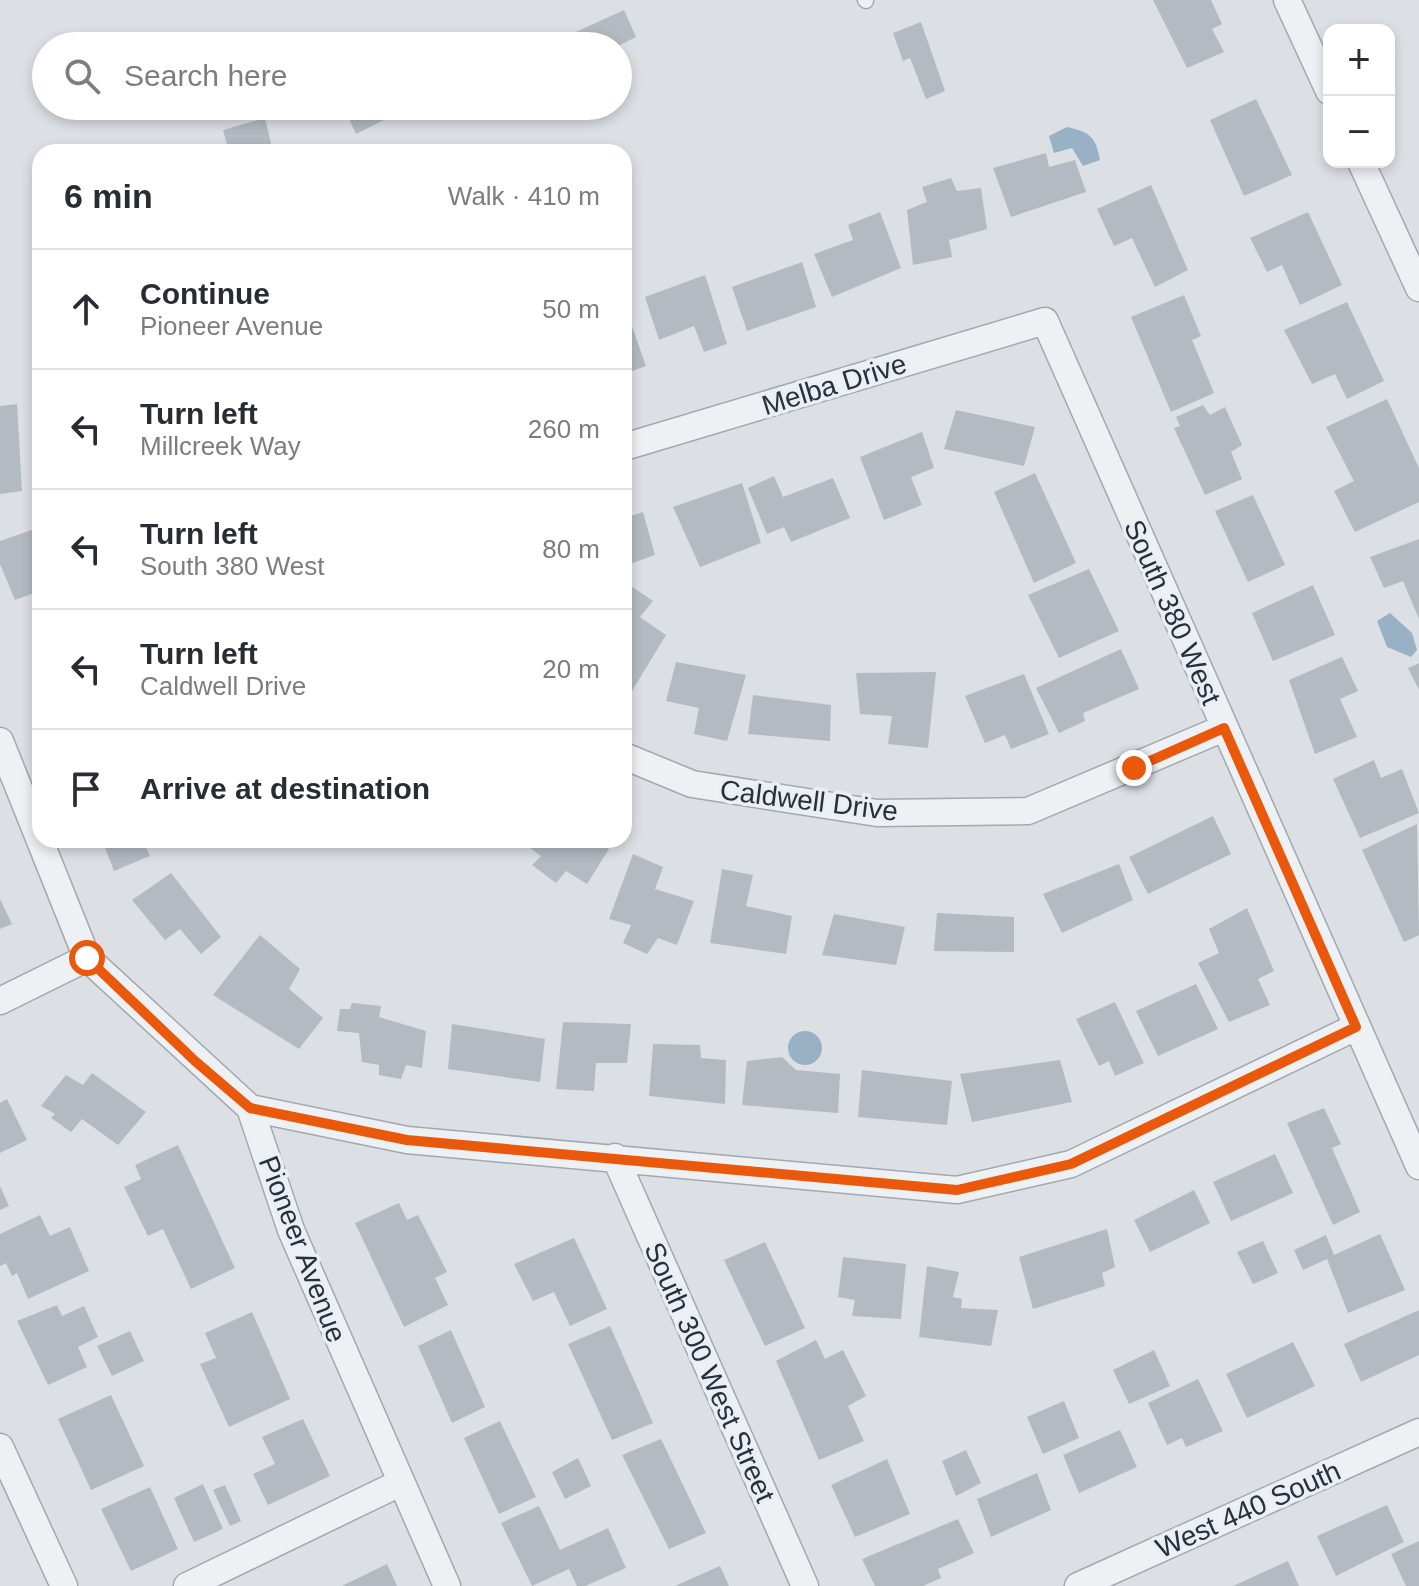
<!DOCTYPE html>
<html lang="en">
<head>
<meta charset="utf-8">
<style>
	:root { --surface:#fff; --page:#f2f2f3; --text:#2b2b33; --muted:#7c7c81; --line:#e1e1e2 }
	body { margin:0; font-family:Arial,sans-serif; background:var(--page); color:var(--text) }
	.controls { position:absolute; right:24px; top:24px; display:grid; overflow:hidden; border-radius:16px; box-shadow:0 4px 12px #0003 }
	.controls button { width:72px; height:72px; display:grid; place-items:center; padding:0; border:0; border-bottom:2px solid var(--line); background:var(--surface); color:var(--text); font:40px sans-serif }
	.stop { position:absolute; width:24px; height:24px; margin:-18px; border:6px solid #ea580c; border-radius:50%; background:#fff }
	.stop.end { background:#ea580c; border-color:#fff; box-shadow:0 2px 8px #0008 }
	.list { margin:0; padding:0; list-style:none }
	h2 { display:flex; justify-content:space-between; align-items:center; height:104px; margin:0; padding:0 32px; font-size:34px }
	h2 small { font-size:26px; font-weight:400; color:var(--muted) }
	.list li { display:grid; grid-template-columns:52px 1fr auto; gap:24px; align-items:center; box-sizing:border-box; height:120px; padding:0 32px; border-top:2px solid var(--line) }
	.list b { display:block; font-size:30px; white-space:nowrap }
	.list p { margin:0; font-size:26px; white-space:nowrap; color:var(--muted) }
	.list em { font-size:26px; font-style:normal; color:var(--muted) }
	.icon { flex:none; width:44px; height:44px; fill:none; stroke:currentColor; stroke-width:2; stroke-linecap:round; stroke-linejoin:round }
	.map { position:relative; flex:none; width:1419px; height:1586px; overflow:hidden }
	.search { position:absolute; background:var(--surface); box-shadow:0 4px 12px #0003; left:32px; top:32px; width:600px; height:88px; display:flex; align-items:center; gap:20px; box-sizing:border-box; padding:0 28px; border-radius:44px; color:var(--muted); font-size:30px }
	.panel { position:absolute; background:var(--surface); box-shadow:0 4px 12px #0003; left:32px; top:144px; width:600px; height:704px; border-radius:24px }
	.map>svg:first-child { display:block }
</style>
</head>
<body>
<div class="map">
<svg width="1419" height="1586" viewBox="0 0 1419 1586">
	<rect width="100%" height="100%" fill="#dce0e5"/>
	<path fill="#98b1c4" d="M1067 127C1090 132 1096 137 1100 160L1083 166 1072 148 1054 153 1049 136Z
		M1390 613 1412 633 1417 650 1411 657 1387 647 1377 621Z
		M788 1048a17 17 0 1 1 34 0a17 17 0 1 1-34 0Z"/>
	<path fill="#b4bac2" d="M1153 0H1211L1222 24 1212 29 1224 52 1187 68Z
		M624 10 636 37 618 46H555L554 42Z
		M921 22 945 91 926 99 910 58 903 61 893 33Z
		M1256 99 1292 175 1244 196 1210 120Z
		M343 106H412L356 134Z
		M265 118 273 152H229L223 130Z
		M1046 153 1049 167 1075 160 1086 192 1011 217 993 168Z
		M951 178 957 191 981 188 987 229 949 240 952 257 913 265 907 210 927 202 922 187Z
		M1151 185 1188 270 1155 287 1132 238 1114 246 1097 209Z
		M880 212 901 268 832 297 814 254 853 240 848 225Z
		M1308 212 1342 285 1300 305 1282 265 1267 272 1250 238Z
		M802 262 816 307 747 331 732 287Z
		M705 275 727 344 704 352 694 326 659 340 645 297Z
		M1184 295 1201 336 1192 340 1214 393 1171 412 1131 317Z
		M1347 302 1384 381 1347 399 1335 374 1312 384 1284 330Z
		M629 318 646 366 624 374V320Z
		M1387 399 1419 468V502L1355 532 1334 491 1354 481 1326 427Z
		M17 404 22 491 0 494V406Z
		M1203 405 1210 415 1225 407 1242 445 1231 452 1242 479 1205 495 1174 428 1180 426 1176 417Z
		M956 410 1035 427 1024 466 944 449Z
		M922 432 934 468 911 477 922 505 884 520 860 457Z
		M1035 473 1076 563 1034 583 994 492Z
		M774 476 783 497 833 478 850 518 791 542 784 527 767 534 748 488Z
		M742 483 761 543 700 567 673 507Z
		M1253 495 1285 565 1248 582 1215 511Z
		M643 512 655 555 624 566V518Z
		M40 527V591L15 600 0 564V541Z
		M1419 539V619L1403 581 1384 588 1370 557Z
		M1089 569 1119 631 1059 658 1028 595Z
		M625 582 653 601 640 617 666 635 632 691 624 686Z
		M1313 585 1335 635 1273 661 1252 613Z
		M1121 649 1139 689 1083 713 1085 721 1059 733 1036 688Z
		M1342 657 1358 691 1340 699 1357 737 1315 754 1289 680Z
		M676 662 746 675 727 741 694 734 699 708 666 701Z
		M1419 663V690L1408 668Z
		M936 672 928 748 888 744 892 716 860 714 856 673Z
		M1024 674 1049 734 1011 749 1005 735 985 743 965 696Z
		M753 695 831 705 830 741 748 734Z
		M1374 760 1381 778 1402 769 1419 813 1360 838 1333 779Z
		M1213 816 1231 854 1148 894 1129 857Z
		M1417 824 1419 935 1404 942 1362 850Z
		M102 840H143L150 856 114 871Z
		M519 840H597L609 849 587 884 566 871 556 883 532 865 541 856Z
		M633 854 663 867 655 889 694 901 677 945 658 938 647 954 623 943 631 925 609 919Z
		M1119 864 1133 900 1062 933 1043 894Z
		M722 869 753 875 746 906 792 916 786 954 710 943Z
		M171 873 221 937 201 954 180 929 165 940 132 900Z
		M0 899 12 924 0 929Z
		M1247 908 1274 971 1258 979 1270 1005 1229 1022 1198 963 1219 953 1209 929Z
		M937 913 1014 917V952L934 951Z
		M834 914 905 927 896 965 822 955Z
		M260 935 300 969 289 989 323 1018 299 1049 213 995Z
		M1196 984 1218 1029 1158 1056 1136 1011Z
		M1115 1002 1144 1063 1115 1076 1109 1061 1099 1066 1076 1019Z
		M352 1003 381 1006 379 1017 426 1031 422 1068 406 1065 401 1079 379 1075V1065L362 1062 359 1033 337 1031 340 1009H350Z
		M563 1022 631 1024 627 1063H596L594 1091 556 1089Z
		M452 1024 545 1039 540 1082 448 1069Z
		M653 1044 700 1045 701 1058 726 1060 725 1104 649 1096Z
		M782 1057 796 1070 840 1074 838 1113 742 1105 747 1061Z
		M1060 1060 1072 1102 972 1122 960 1074Z
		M862 1070 952 1081 947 1125 858 1117Z
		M92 1073 146 1112 118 1145 82 1119 71 1132 51 1118 55 1114 41 1106 66 1075 83 1085Z
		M7 1099 27 1140 0 1153V1103Z
		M1324 1108 1341 1144 1332 1148 1360 1212 1333 1225 1287 1123Z
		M178 1145 235 1268 191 1289 163 1229 148 1236 124 1187 141 1179 135 1165Z
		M1275 1154 1293 1193 1231 1221 1213 1182Z
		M0 1186 9 1206 0 1210Z
		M1194 1190 1210 1223 1150 1252 1134 1220Z
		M399 1203 407 1220 418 1215 447 1272 435 1278 448 1305 404 1327 355 1223Z
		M40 1215 50 1236 70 1227 89 1271 28 1299 17 1273 12 1276 6 1263 0 1266V1234Z
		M1107 1229 1115 1267 1102 1273 1105 1286 1033 1309 1019 1257Z
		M1380 1234 1405 1290 1348 1313 1327 1259 1303 1270 1294 1250 1326 1235 1334 1255Z
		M574 1238 607 1309 570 1326 554 1292 533 1301 514 1264Z
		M1263 1241 1278 1273 1253 1284 1237 1252Z
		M765 1242 805 1328 765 1346 724 1260Z
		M843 1257 906 1264 901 1319 852 1316 855 1300 838 1297Z
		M927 1266 959 1272 953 1297 962 1299 961 1308 998 1310 991 1346 919 1337Z
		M57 1305 62 1316 84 1306 98 1337 78 1347 87 1367 48 1385 17 1321Z
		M1419 1310V1355L1361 1382 1344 1344Z
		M252 1312 290 1399 229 1427 200 1364 216 1358 205 1333Z
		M610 1326 653 1423 612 1440 568 1344Z
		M451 1330 485 1407 452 1423 418 1346Z
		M130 1331 144 1361 112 1376 97 1346Z
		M816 1340 825 1359 843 1350 866 1396 848 1406 864 1441 819 1460 776 1361Z
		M1293 1342 1315 1386 1247 1418 1226 1374Z
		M1154 1350 1170 1386 1129 1404 1113 1370Z
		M1198 1379 1223 1431 1186 1447 1182 1438 1167 1445 1148 1403Z
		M111 1395 144 1466 91 1490 58 1419Z
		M1064 1401 1079 1438 1043 1454 1027 1417Z
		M303 1419 330 1476 268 1505 253 1474 275 1464 262 1437Z
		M500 1421 536 1497 499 1514 464 1438Z
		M1120 1430 1137 1467 1079 1493 1063 1455Z
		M661 1439 706 1533 669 1549 622 1455Z
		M966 1450 981 1483 956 1496 942 1461Z
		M578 1458 591 1486 565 1499 552 1472Z
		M887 1459 910 1514 855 1537 831 1485Z
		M1037 1473 1051 1510 991 1537 977 1499Z
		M203 1484 223 1529 194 1542 174 1498Z
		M225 1485 241 1521 230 1526 213 1490Z
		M150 1487 178 1549 131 1571 101 1509Z
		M1387 1505 1404 1542 1336 1576 1317 1536Z
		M539 1506 560 1550 608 1528 626 1568 585 1586H577L569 1569 532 1586 501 1523Z
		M958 1519 974 1553 938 1569 941 1578 923 1586H875L862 1559Z
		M1419 1541V1586H1406L1391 1554Z
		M1288 1561 1299 1586H1233Z
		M387 1564 397 1586H342Z
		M720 1566 729 1586H675Z"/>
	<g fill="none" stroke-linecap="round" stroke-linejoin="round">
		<g stroke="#a2a8af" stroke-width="17">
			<path id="service" d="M865 0 866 1"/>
		</g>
		<g stroke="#a2a8af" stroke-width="29">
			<path id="minor" d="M1287 0 1329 91
				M1361 162 1419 288
				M624 447 1045 321 1419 1166
				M0 741 87 958 250 1108 291 1230 447 1586
				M624 756 692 784 877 813 1028 811 1224 728
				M0 1001 87 958
				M250 1108 407 1140 957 1190 1071 1164 1356 1027
				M615 1157 805 1586
				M0 1447 64 1586
				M187 1586 400 1483
				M1078 1586 1419 1432"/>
		</g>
		<use href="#service" stroke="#eef1f4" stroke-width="14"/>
		<use href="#minor" stroke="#eef1f4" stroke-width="26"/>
	</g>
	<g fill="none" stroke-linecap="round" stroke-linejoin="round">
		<path stroke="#ea580c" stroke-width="10" d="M87 958 195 1061 250 1108 407 1140 957 1190 1071 1164 1356 1027 1224 728 1134 768"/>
	</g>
	<g text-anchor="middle" stroke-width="7" stroke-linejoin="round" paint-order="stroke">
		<g font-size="28" fill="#27303b" stroke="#ebeff3">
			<text transform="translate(834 384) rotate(-17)" y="10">Melba Drive</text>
			<text transform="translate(1173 612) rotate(66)" y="10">South 380 West</text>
			<text transform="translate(809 800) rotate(7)" y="10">Caldwell Drive</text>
			<text transform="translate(303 1249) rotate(69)" y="10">Pioneer Avenue</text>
			<text transform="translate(710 1372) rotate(66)" y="10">South 300 West Street</text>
			<text transform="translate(1248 1509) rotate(-24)" y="10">West 440 South</text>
		</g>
	</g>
</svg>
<div class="controls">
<button>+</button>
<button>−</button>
</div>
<div class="stop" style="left:87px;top:958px"></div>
<div class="stop end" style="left:1134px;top:768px"></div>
<div class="search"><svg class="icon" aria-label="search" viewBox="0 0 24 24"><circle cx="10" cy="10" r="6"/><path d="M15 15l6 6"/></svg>Search here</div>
<section class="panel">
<h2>6 min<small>Walk · 410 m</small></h2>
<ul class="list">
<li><svg class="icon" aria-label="ahead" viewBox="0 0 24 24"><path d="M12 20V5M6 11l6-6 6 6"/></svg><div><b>Continue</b><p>Pioneer Avenue</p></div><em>50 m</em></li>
<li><svg class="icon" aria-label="left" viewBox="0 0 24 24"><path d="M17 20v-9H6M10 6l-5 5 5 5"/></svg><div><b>Turn left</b><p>Millcreek Way</p></div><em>260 m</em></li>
<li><svg class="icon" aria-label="left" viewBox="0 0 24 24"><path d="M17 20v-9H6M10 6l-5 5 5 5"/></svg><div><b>Turn left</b><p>South 380 West</p></div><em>80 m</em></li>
<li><svg class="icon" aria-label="left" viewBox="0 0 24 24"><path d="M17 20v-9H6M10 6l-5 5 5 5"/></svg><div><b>Turn left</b><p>Caldwell Drive</p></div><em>20 m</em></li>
<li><svg class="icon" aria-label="arrive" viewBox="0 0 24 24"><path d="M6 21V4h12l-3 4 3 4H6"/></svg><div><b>Arrive at destination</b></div></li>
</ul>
</section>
</div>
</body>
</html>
